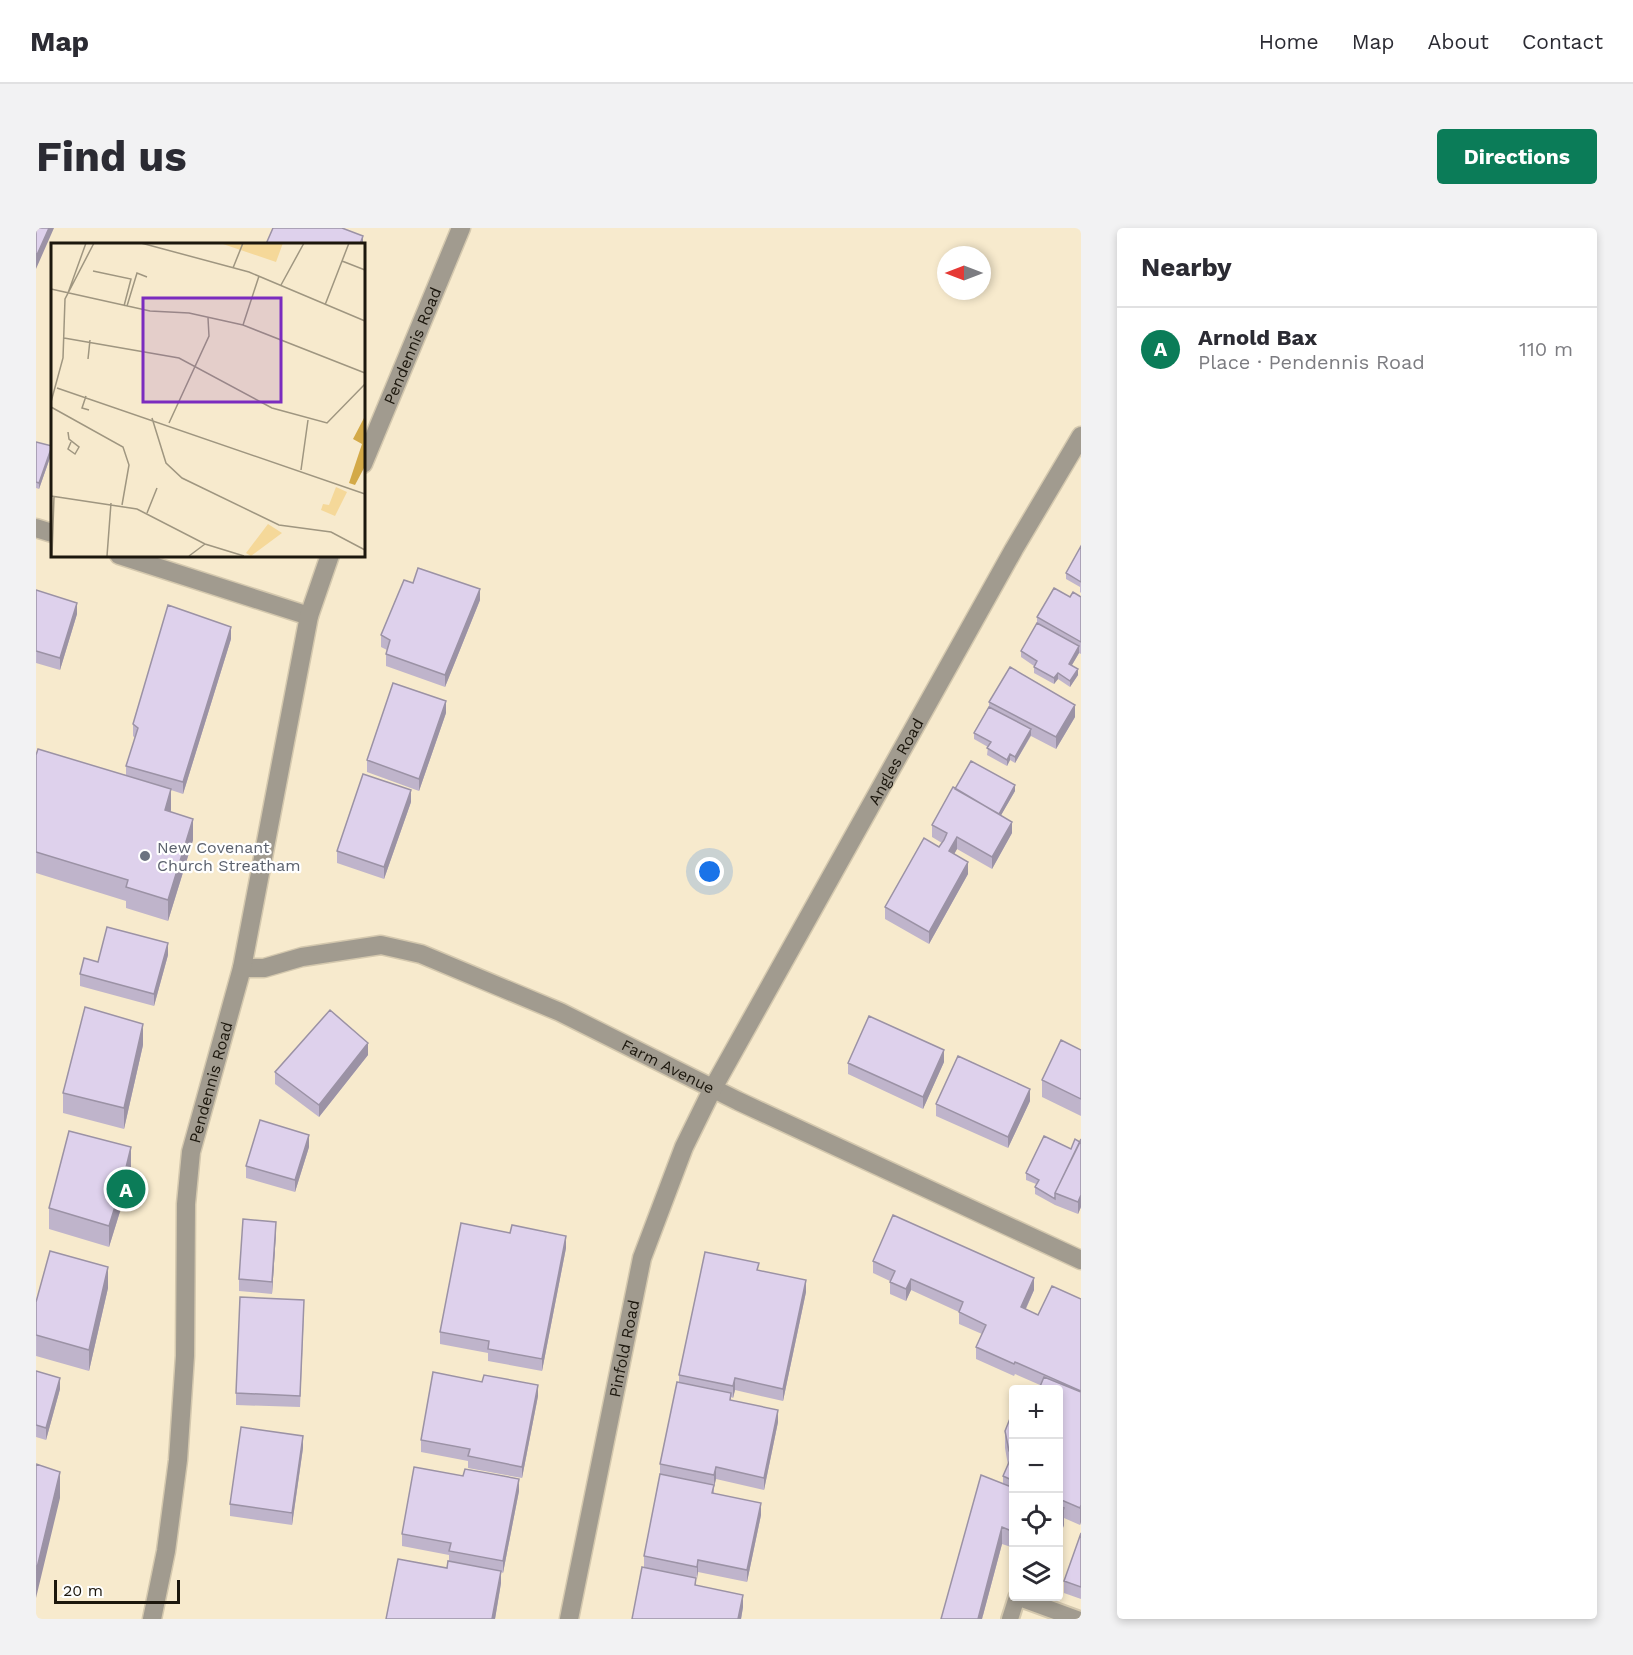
<!DOCTYPE html>
<html lang="en">
<head>
<meta charset="utf-8">
<style>
	:root { --surface:#fff; --page:#f2f2f3; --text:#2b2b33; --muted:#7c7c81; --line:#e1e1e2; --accent:#0b7c58 }
	body { margin:0; font-family:"Work Sans",sans-serif; background:var(--page); color:var(--text) }
	.controls { position:absolute; right:18px; bottom:18px; display:grid; overflow:hidden; border-radius:6px; box-shadow:0 3px 9px #0003 }
	.controls button { width:54px; height:54px; display:grid; place-items:center; padding:0; border:0; border-bottom:2px solid var(--line); background:var(--surface); color:var(--text); font:30px sans-serif }
	.compass { position:absolute; left:901px; top:18px; width:54px; height:54px; border-radius:50%; background:var(--surface); box-shadow:0 3px 9px #0003; rotate:270deg }
	.scale { position:absolute; left:18px; bottom:15px; width:126px; box-sizing:border-box; padding-left:6px; border:3px solid #1c170d; border-top:0; font-size:16px; line-height:21px; white-space:nowrap; color:#1c170d; -webkit-text-stroke:4px #fff; paint-order:stroke }
	.you { position:absolute; left:674px; top:644px; width:21px; height:21px; margin:-15px; border:4px solid #fff; border-radius:50%; background:#1a73e8; box-shadow:0 0 0 9px #1a73e833 }
	.badge { display:grid; place-items:center; width:39px; height:39px; border-radius:50%; background:var(--accent); color:#fff; font-size:20px; font-weight:700 }
	.pin { position:absolute; translate:-50% -50%; border:3px solid #fff; box-shadow:0 2px 6px #0006 }
	.list { margin:0; padding:0; list-style:none }
	h2 { display:flex; justify-content:space-between; align-items:center; height:78px; margin:0; padding:0 24px; font-size:26px }
	h2 small { font-size:20px; font-weight:400; color:var(--muted) }
	.list li { display:grid; grid-template-columns:39px 1fr auto; gap:18px; align-items:center; box-sizing:border-box; height:84px; padding:0 24px; border-top:2px solid var(--line) }
	.list b { display:block; font-size:22px; white-space:nowrap }
	.list p { margin:0; font-size:20px; white-space:nowrap; color:var(--muted) }
	.list em { font-size:20px; font-style:normal; color:var(--muted) }
	.icon { flex:none; width:33px; height:33px; fill:none; stroke:currentColor; stroke-width:2; stroke-linecap:round; stroke-linejoin:round }
	.map { position:relative; flex:none; width:1045px; height:1391px; overflow:hidden; border-radius:6px }
	header { display:flex; align-items:center; gap:36px; box-sizing:border-box; height:84px; padding:0 30px; background:var(--surface); border-bottom:2px solid var(--line) }
	header strong { font-size:28px }
	nav { display:flex; gap:33px; margin-inline-start:auto; font-size:21px }
	.intro { display:flex; align-items:center; justify-content:space-between; box-sizing:border-box; height:144px; padding:0 36px }
	h1 { margin:0; font-size:42px }
	.button { padding:15px 27px; border-radius:6px; background:var(--accent); color:#fff; font-size:21px; font-weight:700 }
	main { display:flex; gap:36px; padding:0 36px }
	aside { flex:1; background:var(--surface); border-radius:6px; box-shadow:0 3px 9px #0003 }
	.map>svg:first-child { display:block }
</style>
</head>
<body>
<header>
<strong>Map</strong>
<nav><a>Home</a><a>Map</a><a>About</a><a>Contact</a></nav>
</header>
<div class="intro"><h1>Find us</h1><a class="button">Directions</a></div>
<main>
<div class="map">
<svg width="1045" height="1391" viewBox="0 0 1045 1391">
	<rect width="100%" height="100%" fill="#f7eacd"/>
	<g fill="none" stroke-linecap="round" stroke-linejoin="round">
		<g stroke="#d4c8ae" stroke-width="20">
			<path id="lane" d="M974 1391 981 1369 1041 1391"/>
		</g>
		<g stroke="#d4c8ae" stroke-width="21">
			<g id="street">
				<path id="s1" d="M327 236 425 0"/>
				<path d="M0 300 16 305"/>
				<path d="M83 327 273 388"/>
				<path id="s2" d="M206 740H228L266 729 345 717 385 726 524 784 702 873 1045 1032"/>
				<path id="s3" d="M116 1391 130 1323 142 1232 149 1128 150 976 155 924 206 740 273 388 294 327"/>
				<path id="s4" d="M533 1391 606 1030 648 919 677 860 978 321 1045 208"/>
			</g>
		</g>
		<use href="#lane" stroke="#a19b8f" stroke-width="16"/>
		<use href="#street" stroke="#a19b8f" stroke-width="18"/>
	</g>
	<path fill="#bfb4cb" d="M0 214 16 224 3 261 0 260Z
		M1045 318V365L1044 364V359L1030 351V345Z
		M377 355 444 372 409 459 350 438V426L351 422 345 419V407Z
		M0 362 41 386 24 442 0 435Z
		M1034 369H1045V426L1043 425 1036 437 1042 447 1034 459 1022 451 1018 456 998 445V438L985 429V423L1001 395V389Z
		M195 411 147 566 135 562V584L157 612 132 693 90 680V673L0 645V527L90 547V538L99 510 97 508V496Z
		M953 474 1039 489 1020 521 995 508 979 535 974 532 971 538 951 527 952 519 938 511V505L953 479Z
		M410 485 383 563 331 544V532Z
		M919 561 979 563 965 587 976 605 956 641 921 621 918 626 932 646 893 716 849 691V679L903 619 906 615 896 609V597Z
		M375 574 348 651 301 635V623Z
		M132 727 118 778 44 758V746Z
		M107 817 88 901 27 885V865Z
		M1045 822V888L1006 869V852Z
		M332 827 283 889 239 856V844Z
		M908 834 887 881 812 846V835Z
		M994 873 972 920 900 888V876Z
		M1045 911V979L1042 986 1019 977 999 966V959L1000 956 990 952V945L1035 921 1044 914Z
		M273 919 259 964 210 950V938Z
		M95 940 86 977 73 1019 13 1001V980Z
		M240 1005 236 1066 203 1063V1051Z
		M530 1020 506 1143 452 1133V1125L404 1116V1104Z
		M837 1033 998 1062 990 1081 1002 1087 1045 1071V1294L1044 1297 1028 1290V1297L1023 1311V1161L1004 1157 979 1146 978 1148 940 1131V1119L946 1106 923 1096V1084L875 1062 870 1073 854 1066V1053L837 1045Z
		M723 1043 770 1064 747 1173 699 1162 697 1170 695 1169V1173L742 1194 728 1262 680 1251 678 1259V1265L725 1287 711 1354 662 1344 660 1351V1358L707 1379 705 1391H596L608 1339V1328L624 1246V1236L643 1154V1147Z
		M72 1060 53 1143 0 1128V1074Z
		M268 1084 264 1179 200 1177V1165Z
		M0 1143 24 1161 10 1212 0 1209Z
		M502 1168 486 1250 432 1240V1233L385 1224V1212Z
		M978 1187V1320L966 1316 946 1391 967 1256V1248L972 1237 969 1220V1203Z
		M267 1220 256 1297 194 1288V1276Z
		M483 1263 467 1345 465 1344V1355L459 1391H350L411 1340 413 1333V1327L366 1318V1306Z
		M1045 1305V1371L1028 1365V1353Z"/>
	<path fill="#9b92a5" d="M13 0H18L0 41V29Z
		M327 8V20V16H324Z
		M16 218V224L3 261V255Z
		M444 361V372L409 459V447Z
		M41 375V386L24 442V430Z
		M195 399V411L147 566V554Z
		M1043 418V425L1033 442V436Z
		M1042 441V447L1034 459V453Z
		M1022 445V451L1018 456V450Z
		M410 473V485L383 563V551Z
		M1039 477V489L1020 521V509Z
		M995 501V507L979 535V529Z
		M974 526V532L971 538V532Z
		M979 557V563L960 596V590Z
		M135 561V582L129 603V582Z
		M375 562V574L348 651V639Z
		M157 591V612L132 693V672Z
		M976 594V605L956 641V629Z
		M921 609V621L913 635V623Z
		M932 634V646L893 716V704Z
		M132 715V727L118 778V766Z
		M107 796V817L88 901V880Z
		M332 815V827L283 889V877Z
		M908 822V834L887 881V869Z
		M994 861V873L972 920V909Z
		M273 907V919L259 964V952Z
		M95 919V940L86 977 73 1019V998Z
		M1045 967V979L1042 986V974Z
		M240 994V1005L236 1066V1054Z
		M530 1008V1020L506 1143V1131Z
		M72 1039V1060L53 1143V1122Z
		M998 1050V1062L985 1091V1079Z
		M875 1051V1062L870 1073V1061Z
		M770 1052V1064L747 1173V1161Z
		M24 1150V1161L10 1212V1200Z
		M699 1150V1162L697 1170V1158Z
		M502 1157V1168L486 1250V1239Z
		M742 1182V1194L728 1262V1250Z
		M267 1208V1220L256 1297V1285Z
		M680 1239V1251L678 1259V1247Z
		M24 1244V1270L0 1370V1344Z
		M483 1251V1263L467 1345V1333Z
		M725 1275V1287L711 1354V1342Z
		M1045 1277V1294L1044 1297V1280Z
		M1028 1280V1297L1023 1311V1294Z
		M966 1299V1316L946 1391H942Z
		M662 1332V1344L661 1351V1339Z
		M465 1343V1355L459 1391H456Z
		M707 1367V1379L705 1391H702Z"/>
	<path fill="#ded1ec" stroke="#9b92a5" stroke-width="1.5" d="M0 0H13L0 29Z
		M237 0H306L327 8 324 16H230Z
		M0 214 16 218 3 255 0 254Z
		M1045 318V354L1030 345Z
		M382 340 444 361 409 447 350 426 354 412 345 407 368 352 377 355Z
		M1018 360 1034 369 1037 364 1045 369V414L1001 389Z
		M0 362 41 375 24 430 0 423Z
		M132 377 195 399 147 554 90 538 102 500 97 496Z
		M1001 395 1043 418 1033 436 1042 441 1034 453 1022 445 1018 450 998 439 1001 433 985 423Z
		M974 439 1039 477 1020 509 953 474Z
		M357 455 410 473 383 551 331 532Z
		M953 479 995 501 979 529 974 526 971 532 951 520 955 514 938 505Z
		M2 521 135 561 129 582 157 591 132 672 90 659 92 652 0 624V527Z
		M935 533 979 557 963 586 919 561Z
		M327 546 375 562 348 639 301 623Z
		M917 559 976 594 956 629 921 609 913 623 932 634 893 704 849 679 888 610 903 619 908 612 911 605 896 597Z
		M71 699 132 715 118 766 44 746 48 730 62 734Z
		M49 779 107 796 88 880 27 865Z
		M294 782 332 815 283 877 239 844Z
		M833 788 908 822 887 869 812 835Z
		M1025 812 1045 822V871L1006 852Z
		M922 828 994 861 972 909 900 876Z
		M224 892 273 907 259 952 210 938Z
		M33 903 95 919 86 956 73 998 13 980Z
		M1008 908 1035 921 1039 911 1044 914 1019 965V971L999 959 1003 952 990 945Z
		M1045 911V967L1042 974 1019 965Z
		M857 987 998 1050 985 1079 1002 1087 1016 1058 1045 1071V1163L979 1134 978 1136 940 1119 950 1097 923 1084 927 1074 875 1051 870 1061 854 1054 859 1043 837 1033Z
		M207 991 240 994 236 1054 203 1051Z
		M425 995 474 1005 476 997 530 1008 506 1131 452 1121 453 1113 404 1104Z
		M14 1023 72 1039 53 1122 0 1107V1074Z
		M669 1024 723 1035 721 1042 770 1052 747 1161 699 1150 697 1158 643 1147Z
		M204 1069 268 1072 264 1168 200 1165Z
		M0 1143 24 1150 10 1200 0 1197Z
		M397 1144 446 1154 448 1147 502 1157 486 1239 432 1228 434 1221 385 1212Z
		M1008 1149 1045 1164V1277L1044 1280 1023 1271V1161H1003Z
		M641 1154 695 1165 694 1172 742 1182 728 1250 680 1239 678 1247 624 1236Z
		M978 1187V1253L967 1248 977 1225 973 1223 969 1203 975 1188Z
		M205 1199 267 1208 256 1285 194 1276Z
		M0 1236 24 1244 0 1344Z
		M378 1239 427 1248 429 1241 483 1251 467 1333 413 1323 415 1315 366 1306Z
		M624 1246 678 1257 676 1265 725 1275 711 1342 662 1332 661 1339 608 1328Z
		M945 1247 978 1260V1304L966 1299 942 1391H905Z
		M1023 1278 1028 1280 1023 1294Z
		M1045 1305V1359L1028 1353Z
		M362 1331 411 1340 412 1333 465 1343 456 1391H350Z
		M606 1339 660 1350 659 1357 707 1367 702 1391H596Z"/>
	<circle fill="#6b7280" stroke="#fff" stroke-width="2" cx="109" cy="628" r="6"/>
	<g text-anchor="middle" stroke-width="4.5" stroke-linejoin="round" paint-order="stroke">
		<g font-size="16" fill="#1c170d" stroke="#fff">
			<text dy="6" stroke="none"><textPath href="#s1" startOffset="128">Pendennis Road</textPath></text>
			<text dy="6" stroke="none"><textPath href="#s4" startOffset="927">Angles Road</textPath></text>
			<text dy="6" stroke="none"><textPath href="#s2" startOffset="454">Farm Avenue</textPath></text>
			<text dy="6" stroke="none"><textPath href="#s3" startOffset="542">Pendennis Road</textPath></text>
			<text dy="6" stroke="none"><textPath href="#s4" startOffset="276">Pinfold Road</textPath></text>
		</g>
		<g font-size="16" fill="#5b616d" stroke="#fff" text-anchor="start">
			<text x="121" y="625">New Covenant<tspan x="121" dy="18">Church Streatham</tspan></text>
		</g>
	</g>
	<g transform="translate(15 15)">
		<rect width="314" height="314" fill="#f7eacd"/>
		<path d="M169 0H232L225 19ZM285 244 296 249 284 273 270 267 272 261 278 262ZM217 281 231 290 200 313 195 310Z" fill="#f5d899"/>
		<path d="M313 175V225L304 242 298 240 311 201 302 196Z" fill="#d3a947"/>
		<path fill="none" stroke="#9f9680" stroke-width="1.5" d="M90 0 198 29 314 78M291 18 314 27M182 25 192 0M42 28 80 36 73 63M230 42 253 0M0 46 99 68 138 70 192 82 314 130M17 50 35 0M274 62 298 0M76 63 86 30 96 34M192 82 208 33M13 95 128 115 221 165 276 180 314 141M37 116 39 97M6 145 314 251M35 153 31 165 38 167M0 159 12 115 14 56 43 0M0 164 72 204 78 222 71 262M101 175 115 220 131 235 228 282 280 289 314 307M118 180 158 93 157 75M17 189 18 196 28 204 24 211 17 206 20 199M250 227 257 177M0 253 86 266 154 301 193 313M96 270 106 245M1 313 3 253M56 313 60 260M138 313 154 301"/>
		<path fill="#7b2cbf" fill-opacity="0.15" stroke="#7b2cbf" stroke-width="3" d="M92 55H230V159H92Z"/>
		<rect width="314" height="314" fill="none" stroke="#1c170d" stroke-width="3"/>
	</g>
</svg>
<div class="controls">
<button>+</button>
<button>−</button>
<button><svg class="icon" aria-label="locate" viewBox="0 0 24 24"><circle cx="12" cy="12" r="6"/><path d="M12 2v4M12 18v4M2 12h4M18 12h4"/></svg></button>
<button><svg class="icon" aria-label="layers" viewBox="0 0 24 24"><path d="M12 4l9 5-9 5-9-5zM3 14l9 5 9-5"/></svg></button>
</div>
<svg class="compass" viewBox="-18 -18 36 36"><path d="M0-13l5 13h-10z" fill="#e53935"/><path d="M0 13l5-13h-10z" fill="#7c7c81"/></svg>
<div class="scale">20 m</div>
<div class="you"></div>
<div class="pin badge" style="left:90px;top:961px">A</div>
</div>
<aside>
<h2>Nearby<small></small></h2>
<ul class="list">
<li><span class="badge">A</span><div><b>Arnold Bax</b><p>Place · Pendennis Road</p></div><em>110 m</em></li>
</ul>
</aside>
</main>
</body>
</html>
